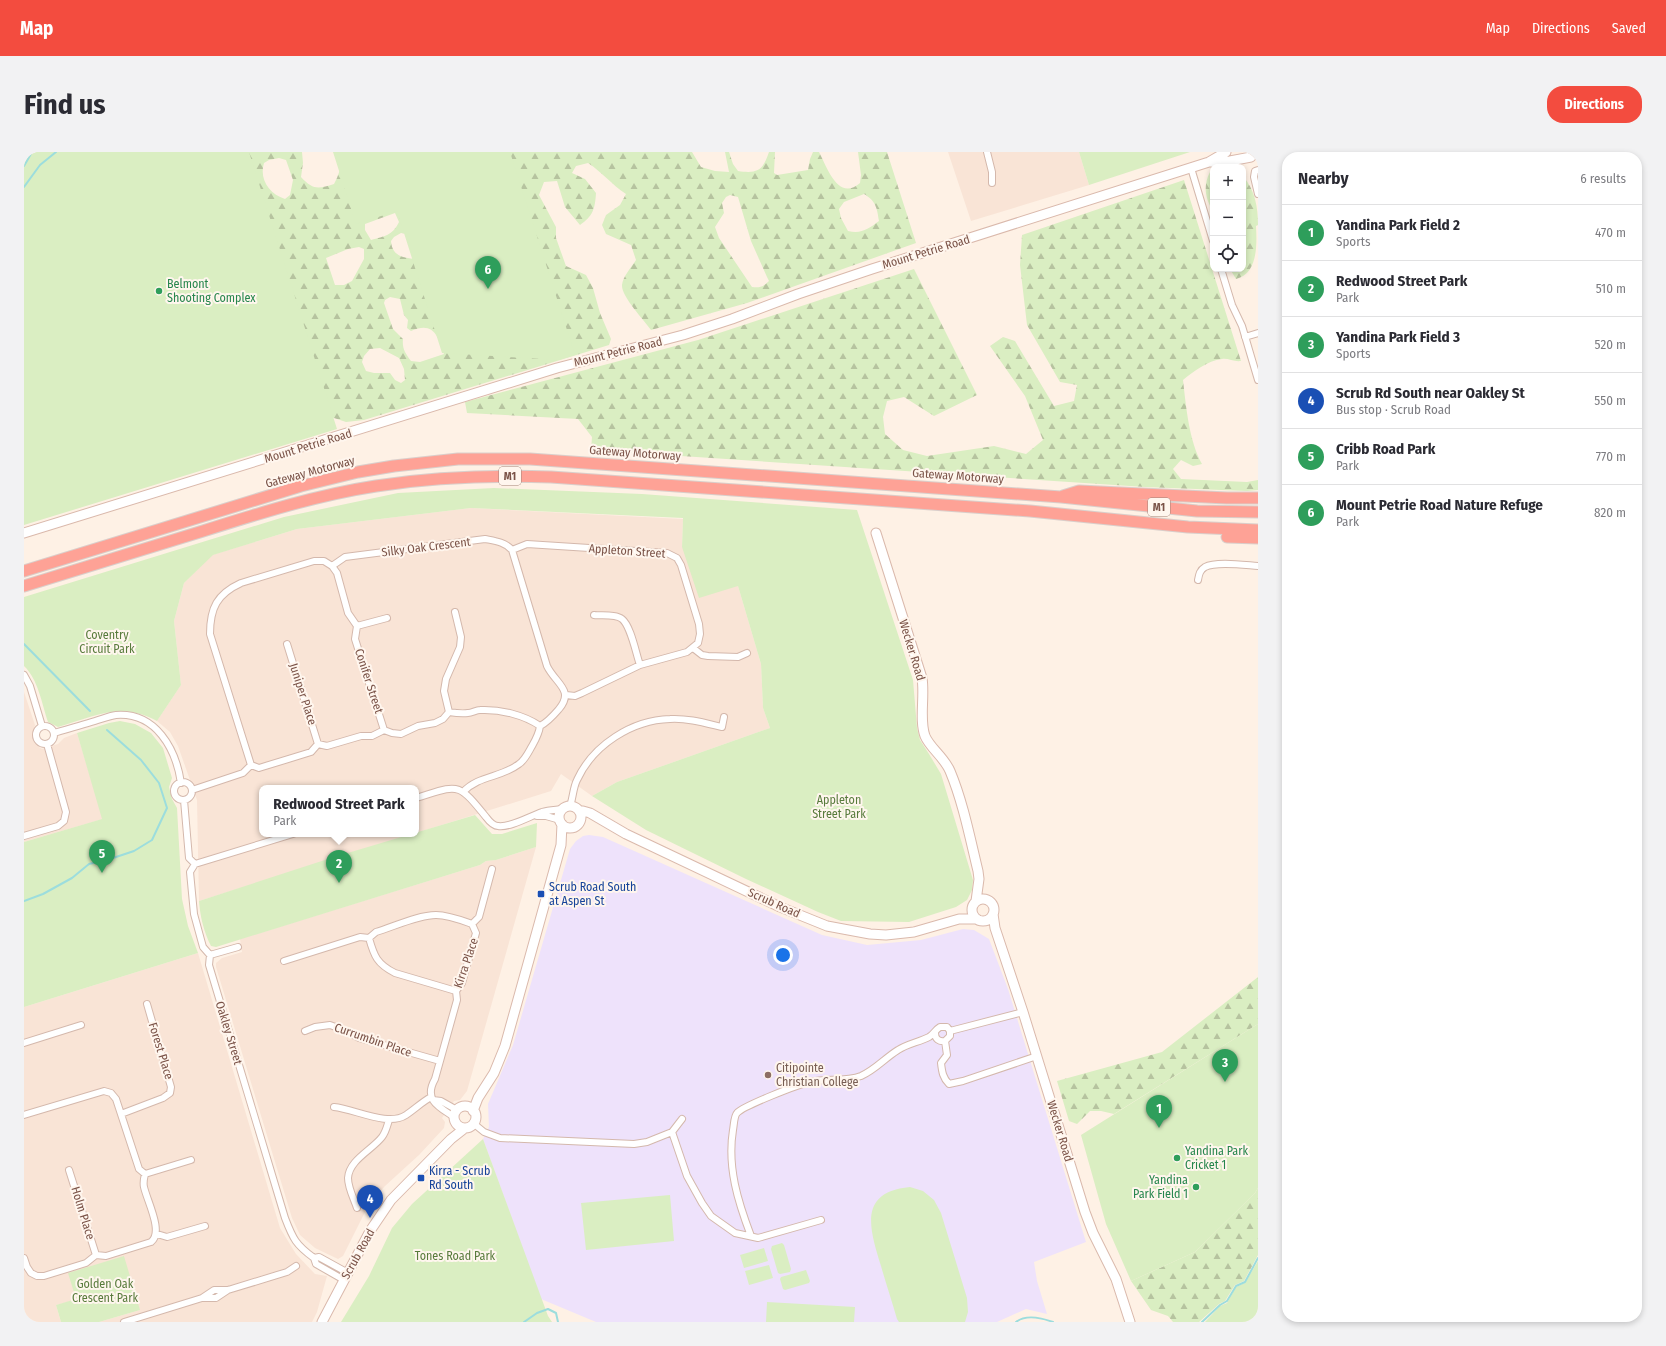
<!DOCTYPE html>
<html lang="en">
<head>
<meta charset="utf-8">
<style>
	:root { --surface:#fff; --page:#f2f2f3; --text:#2b2b33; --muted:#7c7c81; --line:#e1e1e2; --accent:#f34c3f }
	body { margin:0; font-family:"Fira Sans Condensed",sans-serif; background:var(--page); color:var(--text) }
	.controls { position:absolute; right:12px; top:12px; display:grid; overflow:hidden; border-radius:8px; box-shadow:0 2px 6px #0003 }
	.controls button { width:36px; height:36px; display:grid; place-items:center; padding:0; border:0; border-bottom:1px solid var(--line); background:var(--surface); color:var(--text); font:20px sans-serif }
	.you { position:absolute; left:759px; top:803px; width:14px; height:14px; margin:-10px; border:3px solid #fff; border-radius:50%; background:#1a73e8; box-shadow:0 0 0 6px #1a73e833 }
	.badge { display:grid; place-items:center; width:26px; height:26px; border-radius:50%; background:var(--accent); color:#fff; font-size:13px; font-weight:700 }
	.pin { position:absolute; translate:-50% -33px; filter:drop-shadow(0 1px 2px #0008) }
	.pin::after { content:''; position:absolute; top:21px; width:14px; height:12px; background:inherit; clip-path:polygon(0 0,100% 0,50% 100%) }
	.popup { position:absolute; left:235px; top:633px; width:160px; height:52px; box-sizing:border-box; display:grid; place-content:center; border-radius:8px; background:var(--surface); filter:drop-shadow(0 1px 3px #0005); font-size:13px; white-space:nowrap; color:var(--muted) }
	.popup b { font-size:15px; color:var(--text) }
	.popup::after { content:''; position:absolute; left:50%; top:100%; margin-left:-8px; border:8px solid transparent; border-top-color:var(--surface) }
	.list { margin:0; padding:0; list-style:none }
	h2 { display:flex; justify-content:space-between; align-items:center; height:52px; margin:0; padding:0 16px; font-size:17px }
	h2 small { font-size:13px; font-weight:400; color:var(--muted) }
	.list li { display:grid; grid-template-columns:26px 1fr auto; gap:12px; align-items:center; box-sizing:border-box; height:56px; padding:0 16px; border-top:1px solid var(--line) }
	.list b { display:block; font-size:15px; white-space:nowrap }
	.list p { margin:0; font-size:13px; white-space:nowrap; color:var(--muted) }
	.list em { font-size:13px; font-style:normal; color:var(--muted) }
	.icon { flex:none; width:22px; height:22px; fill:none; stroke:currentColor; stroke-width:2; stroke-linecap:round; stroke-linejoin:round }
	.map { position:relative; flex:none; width:1234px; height:1170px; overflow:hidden; border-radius:16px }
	header { display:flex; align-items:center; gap:24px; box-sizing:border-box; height:56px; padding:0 20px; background:var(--accent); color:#fff }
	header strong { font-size:19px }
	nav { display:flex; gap:22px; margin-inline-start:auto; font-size:14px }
	.intro { display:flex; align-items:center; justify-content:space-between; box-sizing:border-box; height:96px; padding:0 24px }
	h1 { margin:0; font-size:28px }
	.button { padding:10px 18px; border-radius:16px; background:var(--accent); color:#fff; font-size:14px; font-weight:700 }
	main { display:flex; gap:24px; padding:0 24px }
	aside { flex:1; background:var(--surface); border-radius:16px; box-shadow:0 2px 6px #0003 }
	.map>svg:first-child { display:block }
</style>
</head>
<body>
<header>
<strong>Map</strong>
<nav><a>Map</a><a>Directions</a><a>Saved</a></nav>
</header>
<div class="intro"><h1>Find us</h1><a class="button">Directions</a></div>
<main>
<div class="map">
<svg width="1234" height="1170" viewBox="0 0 1234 1170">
	<defs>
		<pattern id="forest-firs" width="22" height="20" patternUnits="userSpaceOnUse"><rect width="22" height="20" fill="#daeec2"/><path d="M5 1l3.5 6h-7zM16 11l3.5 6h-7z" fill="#b6c39f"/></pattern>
	</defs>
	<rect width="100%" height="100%" fill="#fef1e5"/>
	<path fill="#f9e4d6" d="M924 0H1055L1065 33 947 69Z
		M447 356 659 367 658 395 714 434 737 512 739 556 746 576 593 630 568 644 537 622 527 639 392 681V636H238V682H389L175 749 173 648 154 594 146 580 133 569 157 533 150 469 160 431 188 403 273 377Z
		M0 540 11 573 9 581V585L15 595 18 597 34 592 40 586 53 581 79 667 0 690Z
		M512 695 443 939 436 948 430 949 418 966 421 970 420 976 395 1003 361 1034 345 1052 319 1104 314 1107 291 1096 276 1083 268 1066 192 815V811L198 806 218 800 216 787 456 713 462 709 472 708Z
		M174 801 256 1076 272 1102 291 1122 303 1124 293 1160 288 1170H75L116 1158 52 1148 32 1153 37 1170H0V855Z"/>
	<path fill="#eee2fb" d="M565 683 579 685 798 783 843 793 897 788 939 777 950 778 965 787 984 837 1062 1090 1010 1110 1013 1129 1023 1162 1002 1157 973 1170H572L517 1147 459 987 465 975 464 952 489 893 546 697 552 689 559 684Z"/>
	<path fill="url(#forest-firs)" fill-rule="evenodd" d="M0 0H278L279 11 277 25C289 38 294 37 310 32 316 21 318 12 316 0H668L677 15 691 19 705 20 701 0H705L709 12 714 19C734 22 739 18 745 0H751L750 21 753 23 784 18 786 7 789 0H795C803 15 814 50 836 31L837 23 834 0H863L892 91 723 151 627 178C620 168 597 144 598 133 599 124 607 116 612 108L607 93 582 82 578 73 582 63 596 53 602 42C588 33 578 20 564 11L552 14 548 21 561 27 572 41C571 57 569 64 556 73L541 55 533 29 520 30 515 43 532 75V86L542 114 562 123 569 136 576 161 587 187 585 193 340 268 322 270 298 262ZM255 6 262 8 269 28 266 43 261 47C245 42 235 27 240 11L245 8ZM840 42C852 49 853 56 855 69 844 77 838 82 824 79L817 66 815 57 820 50ZM706 43 714 45 727 89 743 125 745 129C739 135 736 136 728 135L695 86 691 75 700 61 698 51 702 45ZM371 61 375 70C368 84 361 84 347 88L341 78V72ZM377 81 383 82 392 107C379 106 368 104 367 89L370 85ZM335 95 340 97V107L328 129 320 133H311L302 106 324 97ZM366 145 376 147 380 163 384 168 383 176 387 179C409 169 414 183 420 202L396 210 387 209C381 201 378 196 379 187L369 177 360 151 361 148ZM356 196 375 206 380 217 381 228 377 231 371 228 366 221H350L342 219 338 210 340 204 346 197Z
		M1189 18V59C1181 47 1179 33 1186 20Z
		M1219 24C1231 38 1234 55 1234 73L1232 74C1233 92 1234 122 1212 127L1206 117H1219Z
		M1160 28 1217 209C1210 210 1204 206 1198 207 1183 209 1170 219 1159 228 1162 254 1165 289 1178 312L1169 314 1157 308 1149 317 1157 327 1223 330 1234 328V338L1223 339 1121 335 567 298 568 285 554 267 443 261 441 250 674 188 890 117 953 243 910 264 880 245 863 249 859 265 861 282 879 298 903 304 970 294 1002 302 1019 288 1001 244 966 194 979 185 991 189 1030 254 1050 249 1053 233 1036 230 1003 173 996 113 998 83Z
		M1234 825V872L1090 962 1077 959H1066L1053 972 1045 969 1033 929 1138 900Z
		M1234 1036V1103L1220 1129 1211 1133 1201 1149 1195 1152 1175 1170H1149L1144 1164 1127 1158 1107 1129 1171 1100 1231 1041Z"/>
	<path fill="#daeec2" d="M0 0H225L313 277 0 373Z
		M309 0H486L551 203 535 208 418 201 373 59 332 72Z
		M1055 0H1166L1065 33Z
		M470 336 618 342 833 358 889 528 893 576 896 588 905 602 917 622 949 728 948 738 943 748 932 755 885 770 817 769 794 760 722 727 622 678 568 644 593 630 746 576 739 556 737 512 714 434 675 446 658 395 659 366 447 356 273 377 189 403 160 431 150 469 157 533 133 569C96 549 72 564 34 575L24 570C18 552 14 527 0 514V445L260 365 374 341Z
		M96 569 111 572 127 581 139 596 148 626 145 635 148 647 153 656 158 747 164 774 174 801 0 855V690L78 667 53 581 85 571Z
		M451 663 468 682H478L513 671 512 695 472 708 462 709 456 713 192 795 187 794C180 781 176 764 175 749L307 706Z
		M1234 872V1036L1231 1041 1171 1100 1107 1129 1082 1072 1057 983Z
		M459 987 524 1164 528 1170H317L345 1124 368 1076 388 1052Z
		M886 1035 899 1039 910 1048 917 1061 943 1146 944 1160 941 1170H875L873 1167C868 1149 862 1132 857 1114 846 1078 833 1040 886 1035Z
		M646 1043 650 1089 562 1098 557 1051Z
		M758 1091 760 1093 767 1117 766 1120 756 1122 754 1121 747 1097 748 1094Z
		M740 1096 744 1109 720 1116 716 1103Z
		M100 1104 116 1158 75 1170H37L32 1153 52 1147 44 1121Z
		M1234 1109V1170H1181L1196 1154 1203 1151 1212 1135 1221 1131Z
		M745 1113 749 1126 725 1133 721 1119Z
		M782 1118 786 1129 785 1131 761 1138 759 1137 756 1127 757 1125Z
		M743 1150 831 1155 830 1170H742Z"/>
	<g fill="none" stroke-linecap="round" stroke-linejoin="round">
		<path stroke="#9cdddd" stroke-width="2" d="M0 14 8 0
			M0 35 16 13 32 0
			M0 492 66 559
			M0 749 19 742 48 726 65 712 86 707 110 699 128 688 143 656 135 631 117 608 83 578
			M500 1170 513 1161 524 1157 532 1161 534 1170
			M992 1170C1002 1162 1018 1166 1029 1170
			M1178 1170 1196 1153 1203 1149 1212 1134 1221 1130 1234 1106"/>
		<g stroke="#d4b8ac" stroke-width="8">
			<path id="street" d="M963 0 968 20V31
				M1167 16 1189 89
				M1234 18 1231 19 1230 25 1234 42
				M1197 117 1208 153 1218 174 1234 228
				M1221 185 1234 181
				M488 398 503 392 643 401 653 406 657 413 675 472 676 482 674 491 663 500 616 513 558 541 551 544 542 543
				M308 414 313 421 324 461 333 474 331 487 360 578
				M1174 428C1175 422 1176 418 1181 415 1192 409 1220 413 1234 414
				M570 463C578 464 592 462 598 467 607 474 612 502 616 513
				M333 474 363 466
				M263 492 294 592
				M669 496 678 503 684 504 714 505 723 501
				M0 523 6 534 18 574
				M425 560 420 539 422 527 436 495 437 485 431 460
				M12 583a9 9 0 1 1 18 0a9 9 0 1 1-18 0Z
				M30 581C44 577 58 573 71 569 78 567 85 564 92 563 132 560 152 597 157 631
				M227 613 186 482C186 456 193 442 217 431L290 409H300L308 414 321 405 461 387C471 389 481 390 488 398L523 514C531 531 551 538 535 557 529 564 524 570 516 574 515 582 512 587 508 594 504 601 501 608 495 612 477 626 455 623 439 640
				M150 639a9 9 0 1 1 18 0a9 9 0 1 1-18 0Z
				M168 638 219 621 227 613 235 616 287 600 294 592 303 594 337 584H348L360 578 368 581 377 582 394 574 411 571 419 567 425 560C431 561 438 562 444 561 448 561 452 558 456 558 476 557 500 563 516 574
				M392 646C435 633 433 629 462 665 465 669 469 674 474 674 486 676 506 664 518 660 525 658 532 658 539 657
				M160 648 165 706 171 712 166 720 170 762 179 795 186 803 185 813 261 1066C269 1087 272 1093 290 1106L295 1105 324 1121
				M546 654C549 646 549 636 553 628 569 593 608 568 646 567 664 566 681 571 698 575L700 565
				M513 664H522L536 668
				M0 684 34 674 40 669 42 660 23 592
				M171 712 269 682
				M448 772 455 765 468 717
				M345 786C350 804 353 812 371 821L432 839
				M186 803 214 795
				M260 809 336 785 345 786 352 780C369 775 394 763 412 763 424 763 437 768 448 772L452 781 438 831 432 839 433 848 411 927C399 948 415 955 430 965
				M281 879 291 875 306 873 317 877 335 886 416 909
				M926 879 999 860
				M921 889 923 903 917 911C918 920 919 926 925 932L939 929 1013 904
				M0 891 57 873
				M409 948 417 949 433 958
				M310 955C331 957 364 975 382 963 391 957 398 950 407 945
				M97 962 139 946 146 941 147 935 123 852
				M0 963 80 939 87 941 92 947 115 1017 121 1022C120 1026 119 1031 120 1035 123 1049 140 1080 127 1090L82 1104 72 1103 62 1111 20 1124H13L7 1121 3 1115 0 1106
				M449 971 460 980 476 986 610 992 623 990 648 980 658 967
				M648 980 663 1024 678 1051 687 1064 711 1081 734 1086 797 1068
				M45 1018 72 1103
				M121 1022 167 1008
				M333 1056C330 1047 324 1036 324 1026 325 1008 348 998 358 985 362 980 363 974 365 968
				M133 1082 143 1085 181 1074
				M727 1084C714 1050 703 1015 709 978 710 973 710 964 713 961 719 954 775 932 786 930 802 926 821 930 837 924 851 918 861 906 874 898 883 892 895 890 905 885 910 882 911 878 916 875H923L926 879V884L921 889C915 890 911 887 911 881
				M290 1106 292 1112 320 1128
				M179 1146H192L204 1138
				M100 1170 178 1146 190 1138H204L263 1120 272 1114"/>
		</g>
		<g stroke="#dab9ac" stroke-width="11">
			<path id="secondary" d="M1187 10 1206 9 1227 5
				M0 381 533 216 659 183 708 167 774 142 848 117 1185 10 1202 0
				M852 381 898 526C901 544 895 568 901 584 906 596 920 605 926 619 939 650 946 686 954 719L955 727 952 749
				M535 665a11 11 0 1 1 22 0a11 11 0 1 1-22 0Z
				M555 659H559L566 661 602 682 756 755 803 774 846 782 862 783 890 780 935 767H953
				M948 758a11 11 0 1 1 22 0a11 11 0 1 1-22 0Z
				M969 762 971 776 999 860 1061 1060 1069 1081 1092 1127 1106 1170
				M430 965a11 11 0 1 1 22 0a11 11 0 1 1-22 0Z
				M449 959 454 946 470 921 481 894 537 693 538 672
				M298 1170 346 1079 367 1048 427 987 441 976"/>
		</g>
		<g stroke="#dacfcb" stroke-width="13">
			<path id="highway" d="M1039 344 1055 339 1203 346H1234
				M1203 385 1234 386
				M0 419 277 334 334 320 370 314 434 307H506L1037 345 1173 359 1234 360
				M0 434C60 415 120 397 179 379 236 361 293 343 352 334 410 325 468 323 527 325L1006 359 1164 375 1234 378"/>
		</g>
		<use href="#street" stroke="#fff" stroke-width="6"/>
		<use href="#secondary" stroke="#fff" stroke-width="9"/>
		<use href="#highway" stroke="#fea296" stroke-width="11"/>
	</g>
	<g fill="#2e9e5b" stroke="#fff6ee" stroke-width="1.5">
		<circle cx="135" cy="139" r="4"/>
		<circle cx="1153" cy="1006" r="4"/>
		<circle cx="1172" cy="1035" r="4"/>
	</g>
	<g fill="#1a4fb4" stroke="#fff6ee" stroke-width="1.5">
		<rect x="513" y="738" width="8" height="8" rx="2"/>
		<rect x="393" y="1022" width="8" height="8" rx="2"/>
	</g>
	<circle fill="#8d6e63" stroke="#fff6ee" stroke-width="1.5" cx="744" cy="923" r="4"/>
	<g text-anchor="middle" stroke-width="4" stroke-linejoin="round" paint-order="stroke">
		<g fill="#fff6ee" stroke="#a28379" stroke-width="1">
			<rect x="475" y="315" width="22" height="18" rx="3"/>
			<rect x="1124" y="346" width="22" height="18" rx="3"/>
		</g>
		<g font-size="11" font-weight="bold" fill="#7a5247">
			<text x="486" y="328">M1</text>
			<text x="1135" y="359">M1</text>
		</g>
		<g font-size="12" fill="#7a5247" stroke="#fff6ee">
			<text transform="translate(902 100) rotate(-17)" y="4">Mount Petrie Road</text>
			<text transform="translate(594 200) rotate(-14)" y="4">Mount Petrie Road</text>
			<text transform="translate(284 294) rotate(-17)" y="4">Mount Petrie Road</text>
			<text transform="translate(611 301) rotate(4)" y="4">Gateway Motorway</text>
			<text transform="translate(286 320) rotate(-15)" y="4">Gateway Motorway</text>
			<text transform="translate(934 324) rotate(4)" y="4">Gateway Motorway</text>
			<text transform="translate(402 395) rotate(-7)" y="4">Silky Oak Crescent</text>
			<text transform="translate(603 399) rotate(4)" y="4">Appleton Street</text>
			<text transform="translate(888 498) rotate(73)" y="4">Wecker Road</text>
			<text transform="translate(345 529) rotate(72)" y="4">Conifer Street</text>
			<text transform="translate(279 542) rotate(72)" y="4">Juniper Place</text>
			<text transform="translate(750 751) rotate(24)" y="4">Scrub Road</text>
			<text transform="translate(442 811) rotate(-71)" y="4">Kirra Place</text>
			<text transform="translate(205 881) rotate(73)" y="4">Oakley Street</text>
			<text transform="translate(349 888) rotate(19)" y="4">Currumbin Place</text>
			<text transform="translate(137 899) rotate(73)" y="4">Forest Place</text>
			<text transform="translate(1036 979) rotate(73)" y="4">Wecker Road</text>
			<text transform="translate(59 1061) rotate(73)" y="4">Holm Place</text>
			<text transform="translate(334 1102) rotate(-61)" y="4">Scrub Road</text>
		</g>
		<g font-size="12" fill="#27864d" stroke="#fff6ee" text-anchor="start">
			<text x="143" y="136">Belmont<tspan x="143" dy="14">Shooting Complex</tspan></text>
			<text x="1161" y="1003">Yandina Park<tspan x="1161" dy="14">Cricket 1</tspan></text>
			<text x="1164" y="1032" text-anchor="end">Yandina<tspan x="1164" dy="14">Park Field 1</tspan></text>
		</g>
		<g font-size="12" fill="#587b3c" stroke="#fff6ee">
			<text x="83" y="487">Coventry<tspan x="83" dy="14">Circuit Park</tspan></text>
			<text x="815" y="652">Appleton<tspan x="815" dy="14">Street Park</tspan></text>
			<text x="431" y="1108">Tones Road Park</text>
			<text x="81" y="1136">Golden Oak<tspan x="81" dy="14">Crescent Park</tspan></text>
		</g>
		<g font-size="12" fill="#164399" stroke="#fff6ee" text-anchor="start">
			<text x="525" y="739">Scrub Road South<tspan x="525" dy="14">at Aspen St</tspan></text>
			<text x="405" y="1023">Kirra - Scrub<tspan x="405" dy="14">Rd South</tspan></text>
		</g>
		<g font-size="12" fill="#785e54" stroke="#fff6ee" text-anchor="start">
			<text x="752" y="920">Citipointe<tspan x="752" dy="14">Christian College</tspan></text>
		</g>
	</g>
</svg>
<div class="controls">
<button>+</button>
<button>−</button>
<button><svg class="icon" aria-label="locate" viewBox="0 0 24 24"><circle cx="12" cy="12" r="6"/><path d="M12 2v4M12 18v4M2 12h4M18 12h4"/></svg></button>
</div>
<div class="you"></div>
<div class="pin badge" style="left:1135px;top:976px;background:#2e9e5b">1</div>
<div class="pin badge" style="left:315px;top:731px;background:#2e9e5b">2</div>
<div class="popup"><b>Redwood Street Park</b>Park</div>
<div class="pin badge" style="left:1201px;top:930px;background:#2e9e5b">3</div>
<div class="pin badge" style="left:346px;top:1066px;background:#1a4fb4">4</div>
<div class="pin badge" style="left:78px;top:721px;background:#2e9e5b">5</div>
<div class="pin badge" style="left:464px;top:137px;background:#2e9e5b">6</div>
</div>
<aside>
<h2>Nearby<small>6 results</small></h2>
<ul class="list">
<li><span class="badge" style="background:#2e9e5b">1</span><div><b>Yandina Park Field 2</b><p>Sports</p></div><em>470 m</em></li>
<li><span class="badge" style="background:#2e9e5b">2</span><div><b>Redwood Street Park</b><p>Park</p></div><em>510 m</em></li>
<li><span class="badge" style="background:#2e9e5b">3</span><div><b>Yandina Park Field 3</b><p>Sports</p></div><em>520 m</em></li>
<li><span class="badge" style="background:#1a4fb4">4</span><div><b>Scrub Rd South near Oakley St</b><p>Bus stop · Scrub Road</p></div><em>550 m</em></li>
<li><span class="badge" style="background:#2e9e5b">5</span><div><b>Cribb Road Park</b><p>Park</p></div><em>770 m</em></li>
<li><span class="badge" style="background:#2e9e5b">6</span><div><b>Mount Petrie Road Nature Refuge</b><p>Park</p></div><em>820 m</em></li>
</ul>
</aside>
</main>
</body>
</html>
